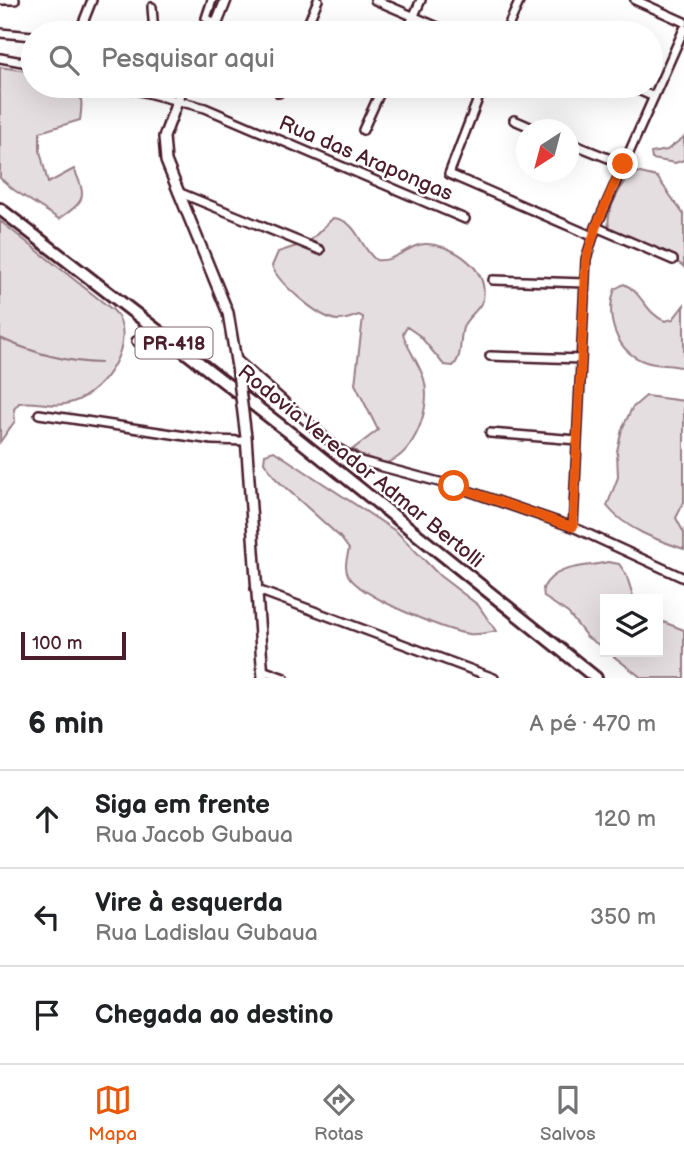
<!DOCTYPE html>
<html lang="pt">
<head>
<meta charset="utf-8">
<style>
	:root { --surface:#fff; --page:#f6f6f6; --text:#202124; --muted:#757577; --line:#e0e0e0; --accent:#ea580c }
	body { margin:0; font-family:"Balsamiq Sans",sans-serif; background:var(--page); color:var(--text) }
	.controls { position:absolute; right:21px; bottom:21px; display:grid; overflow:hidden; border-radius:0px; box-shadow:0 7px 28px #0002 }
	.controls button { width:63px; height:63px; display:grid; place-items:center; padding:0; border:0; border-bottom:2px solid var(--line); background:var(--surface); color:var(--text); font:35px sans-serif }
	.compass { position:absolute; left:516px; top:119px; width:63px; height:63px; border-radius:50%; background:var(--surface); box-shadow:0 7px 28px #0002; rotate:216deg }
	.scale { position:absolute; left:21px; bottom:18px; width:105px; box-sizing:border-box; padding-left:7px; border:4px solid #4a1f2b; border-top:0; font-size:19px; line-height:24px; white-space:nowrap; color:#4a1f2b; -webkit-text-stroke:5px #fff; paint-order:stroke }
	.stop { position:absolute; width:21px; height:21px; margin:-16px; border:5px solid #ea580c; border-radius:50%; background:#fff }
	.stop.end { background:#ea580c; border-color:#fff; box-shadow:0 2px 7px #0008 }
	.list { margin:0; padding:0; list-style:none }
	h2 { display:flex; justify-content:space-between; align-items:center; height:91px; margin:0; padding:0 28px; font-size:30px }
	h2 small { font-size:23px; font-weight:400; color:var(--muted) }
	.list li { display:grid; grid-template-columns:46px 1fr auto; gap:21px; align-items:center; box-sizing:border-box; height:98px; padding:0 28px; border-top:2px solid var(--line) }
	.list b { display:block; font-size:26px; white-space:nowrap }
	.list p { margin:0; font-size:23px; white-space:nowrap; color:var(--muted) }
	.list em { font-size:23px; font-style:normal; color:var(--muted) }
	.icon { flex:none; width:38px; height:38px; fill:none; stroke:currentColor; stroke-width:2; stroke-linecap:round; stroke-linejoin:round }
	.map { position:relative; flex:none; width:684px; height:678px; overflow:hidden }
	.search { position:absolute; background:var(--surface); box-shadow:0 7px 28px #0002; left:21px; right:21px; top:21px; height:77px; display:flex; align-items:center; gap:18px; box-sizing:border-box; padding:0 24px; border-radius:38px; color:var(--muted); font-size:26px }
	.sheet { height:385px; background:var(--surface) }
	nav { display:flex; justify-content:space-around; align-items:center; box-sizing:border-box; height:98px; border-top:2px solid var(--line); background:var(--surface); font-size:19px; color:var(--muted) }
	nav a { display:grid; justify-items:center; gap:4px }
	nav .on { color:var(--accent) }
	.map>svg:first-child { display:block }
</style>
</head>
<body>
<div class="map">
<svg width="684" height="678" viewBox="0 0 684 678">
	<rect width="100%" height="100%" fill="#fff"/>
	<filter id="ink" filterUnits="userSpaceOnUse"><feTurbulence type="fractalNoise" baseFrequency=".0143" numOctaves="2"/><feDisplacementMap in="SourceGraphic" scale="14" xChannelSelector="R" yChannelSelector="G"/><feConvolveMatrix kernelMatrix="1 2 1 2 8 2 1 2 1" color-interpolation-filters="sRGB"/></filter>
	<g filter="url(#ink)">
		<path fill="#e5dee0" stroke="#987e86" stroke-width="2" d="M0 67 33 72V86H72C84 96 82 105 80 120L40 132V151L48 183 74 169C88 199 84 201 59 219L14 190 0 178Z
			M684 137V160L675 163 652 159 651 153 667 150Z
			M636 172 657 177 684 215V267C664 247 589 257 613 203 618 192 625 179 636 172Z
			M333 218C358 220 359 247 376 260 396 263 409 243 427 244 454 245 489 269 483 299 480 310 469 315 464 325 458 339 464 355 453 366L444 365 420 336 407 327 403 334C408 350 419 363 424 379 432 406 415 455 386 463L362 456 353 449 378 430 355 384 363 317 359 315C352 317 345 321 337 320 319 318 278 283 272 266L278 252 309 242Z
			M0 221 114 311C139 339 105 392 73 402 54 409 37 400 19 403L14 409 15 421 0 442Z
			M624 284C642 292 646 314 665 321L673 319 684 305V368C671 364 658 366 646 362 615 352 605 316 615 289Z
			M646 396 684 401V502L676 518 684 533V549C657 540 625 529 607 506L618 477 617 451 622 429 632 408Z
			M274 451 397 532 440 576 478 605 496 631C487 633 478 635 469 634 445 631 359 596 348 575 344 567 347 557 349 549L340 537 276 479 264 462 265 454Z
			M608 562 619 564 626 574 634 599H605V649L587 637 568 613 544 597 543 588C556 564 584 568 608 562Z
			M658 620 684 630V678H642L608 652H658Z"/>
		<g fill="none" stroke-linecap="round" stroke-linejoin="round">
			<path stroke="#91787e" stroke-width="2" d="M0 338C33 353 65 362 100 363"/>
			<g stroke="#4a1f2b" stroke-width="12">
				<path id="minor" d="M0 0H15
					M212 0 206 18 216 24
					M375 0 452 33
					M635 0 684 22
					M152 7 154 33
					M0 33 33 36
					M79 33 92 0
					M304 33 318 0
					M406 33 421 0
					M505 33 520 0
					M0 58 33 64
					M121 86 205 108 465 219
					M483 86 449 174 592 236
					M629 86 654 97
					M279 93 282 86
					M514 120 537 130
					M363 130 383 86
					M568 142 623 164
					M178 192 320 250
					M596 227 673 260
					M493 280 585 283
					M136 341 151 348 165 336
					M490 356 581 359
					M236 359 337 448 360 461 454 486 573 527 684 578
					M39 414 212 440 247 441
					M490 433 577 440
					M573 527 586 259 596 227 684 29
					M255 589 494 678
					M262 670 284 678"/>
			</g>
			<g stroke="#4a1f2b" stroke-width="14">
				<path id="major" d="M213 33 226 0
					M183 86 164 137 166 161 228 313 238 373
					M246 437 263 678"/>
			</g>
			<g stroke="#4a1f2b" stroke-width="16">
				<path id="highway" d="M0 209 298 439 596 678"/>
			</g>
			<use href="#minor" stroke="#fff" stroke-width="7"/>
			<use href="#major" stroke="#fff" stroke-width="9"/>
			<use href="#highway" stroke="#fff" stroke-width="10"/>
			<g stroke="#4a1f2b" stroke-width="14" stroke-linecap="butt">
				<path id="major-bridge" d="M238 373 246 437"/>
			</g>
			<use href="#major-bridge" stroke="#fff" stroke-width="9"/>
		</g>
	</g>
	<g fill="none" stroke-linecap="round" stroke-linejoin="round" filter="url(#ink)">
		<path stroke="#ea580c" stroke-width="9" d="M454 486 573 527 586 259 596 227 623 164"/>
	</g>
	<g text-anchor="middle" stroke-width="5" stroke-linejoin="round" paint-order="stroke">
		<rect fill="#fff" stroke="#80626b" stroke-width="2" x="135.5" y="327.5" width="77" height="31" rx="5"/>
		<g font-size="19" font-weight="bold" fill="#4a1f2b">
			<text x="174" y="350">PR-418</text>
		</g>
		<g font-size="21" fill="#4a1f2b" stroke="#fff">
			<text transform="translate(366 158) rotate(23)" y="7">Rua das Arapongas</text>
			<text transform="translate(361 466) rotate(39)" y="7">Rodovia Vereador Admar Bertolli</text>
		</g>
	</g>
</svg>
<div class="controls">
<button><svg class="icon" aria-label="layers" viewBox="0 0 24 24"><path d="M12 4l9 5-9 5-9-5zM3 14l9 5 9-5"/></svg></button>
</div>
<svg class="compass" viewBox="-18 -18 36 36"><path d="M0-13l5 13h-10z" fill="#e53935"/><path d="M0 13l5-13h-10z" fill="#757577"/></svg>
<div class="scale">100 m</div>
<div class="stop" style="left:454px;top:486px"></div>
<div class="stop end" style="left:623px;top:164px"></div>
<div class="search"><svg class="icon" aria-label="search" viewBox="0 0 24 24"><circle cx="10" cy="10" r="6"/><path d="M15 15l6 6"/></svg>Pesquisar aqui</div>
</div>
<section class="sheet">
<h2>6 min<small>A pé · 470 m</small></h2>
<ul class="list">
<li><svg class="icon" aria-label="ahead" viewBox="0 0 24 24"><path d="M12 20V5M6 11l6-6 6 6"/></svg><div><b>Siga em frente</b><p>Rua Jacob Gubaua</p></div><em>120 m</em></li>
<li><svg class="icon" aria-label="left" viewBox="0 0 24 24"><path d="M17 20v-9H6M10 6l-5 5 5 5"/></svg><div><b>Vire à esquerda</b><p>Rua Ladislau Gubaua</p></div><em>350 m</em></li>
<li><svg class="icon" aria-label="arrive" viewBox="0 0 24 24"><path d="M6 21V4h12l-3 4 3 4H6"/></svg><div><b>Chegada ao destino</b></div></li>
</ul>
</section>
<nav>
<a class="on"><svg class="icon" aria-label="map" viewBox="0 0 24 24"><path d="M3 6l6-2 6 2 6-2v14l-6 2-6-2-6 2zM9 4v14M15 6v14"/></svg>Mapa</a>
<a><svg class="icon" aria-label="directions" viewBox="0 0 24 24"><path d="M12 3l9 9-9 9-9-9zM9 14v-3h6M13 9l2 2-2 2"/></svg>Rotas</a>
<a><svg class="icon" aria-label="saved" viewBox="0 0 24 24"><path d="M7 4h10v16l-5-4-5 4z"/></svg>Salvos</a>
</nav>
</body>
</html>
